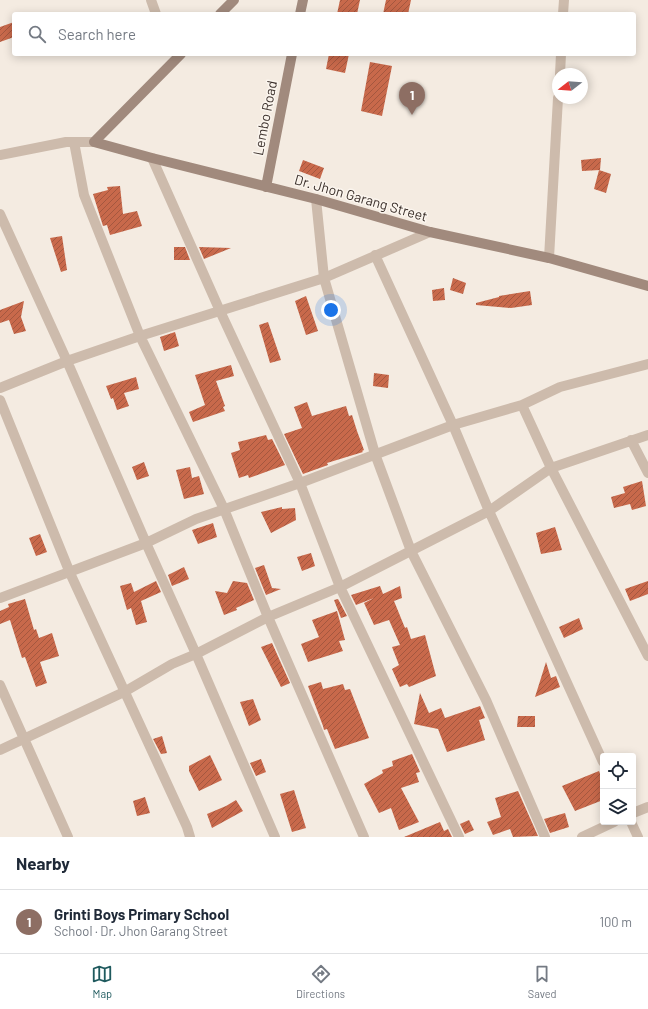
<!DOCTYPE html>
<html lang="en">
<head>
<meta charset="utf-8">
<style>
	:root { --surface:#fff; --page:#f6f6f7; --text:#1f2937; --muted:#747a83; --line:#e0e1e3; --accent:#1f5a5e }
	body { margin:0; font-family:Barlow,sans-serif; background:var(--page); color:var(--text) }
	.controls { position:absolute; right:12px; bottom:12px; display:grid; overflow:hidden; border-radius:4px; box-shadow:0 2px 10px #0003 }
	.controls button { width:36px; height:36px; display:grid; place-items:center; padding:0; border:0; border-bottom:1px solid var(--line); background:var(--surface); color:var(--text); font:20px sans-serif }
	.compass { position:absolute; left:552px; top:68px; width:36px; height:36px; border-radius:50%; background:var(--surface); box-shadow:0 2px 10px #0003; rotate:253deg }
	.you { position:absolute; left:331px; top:310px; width:14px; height:14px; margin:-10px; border:3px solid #fff; border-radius:50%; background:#1a73e8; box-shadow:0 0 0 6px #1a73e833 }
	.badge { display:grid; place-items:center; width:26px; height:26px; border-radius:50%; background:var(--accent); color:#fff; font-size:13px; font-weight:700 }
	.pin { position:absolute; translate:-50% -33px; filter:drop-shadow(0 1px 2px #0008) }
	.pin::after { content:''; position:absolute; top:21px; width:14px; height:12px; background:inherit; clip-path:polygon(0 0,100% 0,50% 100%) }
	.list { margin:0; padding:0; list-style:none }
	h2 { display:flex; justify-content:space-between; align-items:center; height:52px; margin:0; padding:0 16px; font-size:17px }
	h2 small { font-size:13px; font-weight:400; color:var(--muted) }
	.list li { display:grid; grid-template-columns:26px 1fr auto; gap:12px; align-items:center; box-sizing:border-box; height:64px; padding:0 16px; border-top:1px solid var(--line) }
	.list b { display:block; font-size:15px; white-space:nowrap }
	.list p { margin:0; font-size:13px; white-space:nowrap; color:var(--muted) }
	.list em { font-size:13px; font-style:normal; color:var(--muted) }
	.icon { flex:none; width:22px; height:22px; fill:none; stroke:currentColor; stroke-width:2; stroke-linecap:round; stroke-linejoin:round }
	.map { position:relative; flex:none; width:648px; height:837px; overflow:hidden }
	.search { position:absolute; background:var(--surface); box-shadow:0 2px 10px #0003; left:12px; right:12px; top:12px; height:44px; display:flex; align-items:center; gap:10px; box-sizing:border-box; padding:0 14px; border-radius:4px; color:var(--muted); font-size:15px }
	.sheet { height:116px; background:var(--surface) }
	nav { display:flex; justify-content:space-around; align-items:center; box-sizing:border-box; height:56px; border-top:1px solid var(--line); background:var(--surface); font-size:11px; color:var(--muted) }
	nav a { display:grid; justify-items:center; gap:2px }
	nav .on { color:var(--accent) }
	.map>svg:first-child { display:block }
</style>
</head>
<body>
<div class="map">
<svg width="648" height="837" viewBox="0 0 648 837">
	<defs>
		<pattern id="building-hatch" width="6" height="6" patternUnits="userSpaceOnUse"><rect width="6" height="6" fill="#c8694b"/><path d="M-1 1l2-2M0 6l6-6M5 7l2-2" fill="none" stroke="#a4573f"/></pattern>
	</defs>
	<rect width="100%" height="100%" fill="#f4ebe1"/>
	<path fill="url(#building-hatch)" d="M340 0H360L357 14H337Z
		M386 0H411L408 14H383Z
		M14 22V37L0 42V27Z
		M329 54H349L345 73 326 69Z
		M370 62 392 66 382 116 361 111Z
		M601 158 600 170 582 171 581 160Z
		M303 160 324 168 320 179 299 171Z
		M599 170 611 174 606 193 594 189Z
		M120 186 123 214 137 211 142 226 110 235 107 225 103 226 93 194 108 190 107 187Z
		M62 236 67 270 61 272 50 238Z
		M174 247H185L190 260H174Z
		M199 247 231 248 204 259Z
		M453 278 466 283 463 294 450 290Z
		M444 288 445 300 433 301 432 290Z
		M530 291 532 305 511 308 476 305V303L499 297V296Z
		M306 296 318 331 306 335 295 301Z
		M24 301 21 317 26 331 14 334 9 320 0 323V310Z
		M268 322 281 360 270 363 259 325Z
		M175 332 179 346 164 351 160 337Z
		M231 365 234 376 216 381 225 406 223 407 225 411 193 422 189 412 205 405 195 375Z
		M374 373 389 375 388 388 373 386Z
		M136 377 139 389 124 393 129 406 117 410 113 398 111 399 106 386Z
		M307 402 312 416 346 406 349 416 352 415 357 431 364 450 362 451 363 452 327 463 328 465 303 474 284 434 302 428 294 407Z
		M266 435 268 440 272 439 285 465 249 478 248 475 239 478 231 453 240 450 238 442Z
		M144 462 149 476 137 480 132 467Z
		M190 467 192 478 199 476 204 494 184 499 176 470Z
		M642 481 646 506 632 510 630 504 614 508 611 497 625 493 623 487Z
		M282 507V509L295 508 296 520 271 533 261 512Z
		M213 523 217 537 198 544 192 530Z
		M555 527 562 550 541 554 536 533Z
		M40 534 47 552 36 556 29 538Z
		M311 553 315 566 302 571 297 557Z
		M264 565 272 588 281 589 266 595 255 568Z
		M184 567 189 579 172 586 168 575Z
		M156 581 161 592 141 601 147 622 136 625 131 608 127 610 120 586 131 583 134 592Z
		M233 581 247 583 254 600 236 608 237 610 224 615 215 591 227 593Z
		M648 581V594L630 601 625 589Z
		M380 586 383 594 400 586 402 598 394 601 405 628 407 627 411 639 425 635 436 676 409 687 407 684 400 687 392 669 399 665 392 647 400 645 389 620 374 625 364 603 374 598 356 605 351 595Z
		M25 599 34 630 36 629 39 638 52 633 59 656 40 662 47 683 36 687 25 657 22 658 10 620 0 624V611L9 607 8 604Z
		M338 599 347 616 341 618 334 600Z
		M337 611 345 640 339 641 343 651 308 662 301 644 319 637 312 620Z
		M579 618 583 629 564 638 559 627Z
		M272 643 290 683 281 687 261 647Z
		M546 662 551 678 556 676 560 687 535 697Z
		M321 682 323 689 343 684 345 690 350 689 369 738 335 749 327 729 324 730 323 726 308 686Z
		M420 693 429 713 441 708 445 718 480 706 485 718 479 720 485 740 447 752 438 729 414 724Z
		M253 699 261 720 249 726 240 702Z
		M518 716H535V727H517Z
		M162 736 167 753 161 754 153 739Z
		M412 754 420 772 416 773 419 782 401 788 419 822 399 830 391 808 379 813 364 784 383 773 382 770 393 766 392 761Z
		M210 755 222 780 199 791 189 771V766Z
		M261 759 266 772 256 776 250 763Z
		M599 771 603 781V800L575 811 562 786Z
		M294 790 306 828 292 832 280 794Z
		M518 791 538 836 513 837 510 829 493 835 487 822 501 817 495 798Z
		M145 797 150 813 137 816 133 801Z
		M236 800 243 811 212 828 207 814 226 806Z
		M565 813 569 827 550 833 544 819Z
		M469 820 474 830 465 834 460 824Z
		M440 822 444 831 448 829 452 837H404Z"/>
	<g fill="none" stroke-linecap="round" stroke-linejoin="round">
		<path stroke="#cdbbac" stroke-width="10" d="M151 0 156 14
			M563 14 564 0
			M560 74 561 54
			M74 142 84 195 140 336 224 509 268 617 364 837
			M0 155 66 142H94
			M152 158 220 311 300 483 340 587 459 837
			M316 199 324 278 375 454 411 551 486 700 545 837
			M0 214 67 361 146 543 196 654 275 837
			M375 255 453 425 489 511 603 762
			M549 258 558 98
			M0 388 67 361 140 336 324 278 430 232
			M0 400 70 573 187 827 190 837
			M522 405 551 468 648 656
			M631 440 648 473
			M0 598 146 543 196 519 300 483 453 425 522 405 560 387 648 364
			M0 685 68 837
			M0 750 124 692 172 664 196 654 268 617 340 587 489 511 551 468 648 435
			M633 813 648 807
			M631 822 638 837
			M582 837 614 822"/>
		<path stroke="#a18a7d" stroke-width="10" d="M220 14 234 0
			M300 14 303 0
			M181 54 94 142 152 158 316 199 430 232 549 258 648 286
			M266 187 292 54"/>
	</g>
	<g text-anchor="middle" stroke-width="3" stroke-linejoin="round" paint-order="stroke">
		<g font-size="14" fill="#3b302b" stroke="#fbf5ee">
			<text transform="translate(265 118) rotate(-79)" y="5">Lembo Road</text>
			<text transform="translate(361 198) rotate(16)" y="5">Dr. Jhon Garang Street</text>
		</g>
	</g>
</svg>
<div class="controls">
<button><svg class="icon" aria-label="locate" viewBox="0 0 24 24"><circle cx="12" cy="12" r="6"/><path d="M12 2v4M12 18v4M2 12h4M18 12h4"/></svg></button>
<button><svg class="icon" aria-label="layers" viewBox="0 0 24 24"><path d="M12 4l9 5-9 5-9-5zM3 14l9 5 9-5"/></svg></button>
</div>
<svg class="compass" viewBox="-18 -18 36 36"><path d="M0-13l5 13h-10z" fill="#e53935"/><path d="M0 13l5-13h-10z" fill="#747a83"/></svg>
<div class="you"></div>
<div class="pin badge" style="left:412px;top:115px;background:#8d6e63">1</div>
<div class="search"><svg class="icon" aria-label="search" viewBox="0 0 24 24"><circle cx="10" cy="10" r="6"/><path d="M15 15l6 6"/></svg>Search here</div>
</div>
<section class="sheet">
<h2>Nearby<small></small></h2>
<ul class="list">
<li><span class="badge" style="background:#8d6e63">1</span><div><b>Grinti Boys Primary School</b><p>School · Dr. Jhon Garang Street</p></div><em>100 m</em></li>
</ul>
</section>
<nav>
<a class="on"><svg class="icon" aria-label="map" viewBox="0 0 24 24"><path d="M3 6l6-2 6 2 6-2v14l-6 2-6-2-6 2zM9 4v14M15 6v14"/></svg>Map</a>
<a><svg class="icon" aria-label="directions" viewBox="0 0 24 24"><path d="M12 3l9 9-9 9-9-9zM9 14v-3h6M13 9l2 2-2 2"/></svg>Directions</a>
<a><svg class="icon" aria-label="saved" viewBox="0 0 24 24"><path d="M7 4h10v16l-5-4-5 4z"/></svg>Saved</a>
</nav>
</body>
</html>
